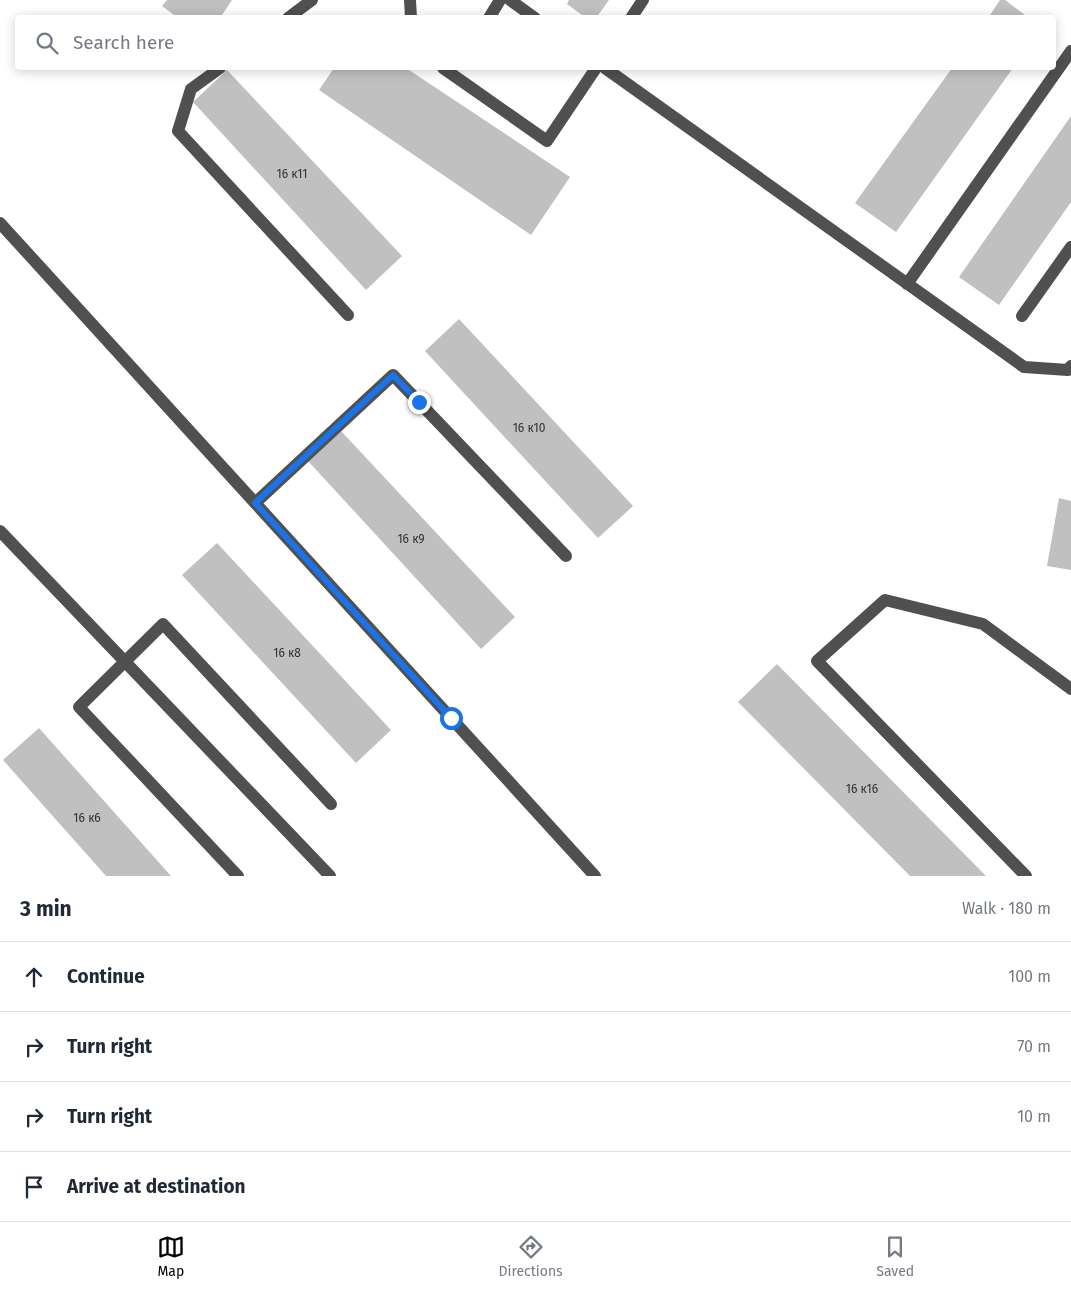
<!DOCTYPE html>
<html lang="en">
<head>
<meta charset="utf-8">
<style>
	:root { --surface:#fff; --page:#f6f6f7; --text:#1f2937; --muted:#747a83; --line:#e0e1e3; --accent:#000 }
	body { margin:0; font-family:"Fira Sans",sans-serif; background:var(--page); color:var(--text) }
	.stop { position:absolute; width:15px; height:15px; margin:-11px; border:4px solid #1a73e8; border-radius:50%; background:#fff }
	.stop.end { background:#1a73e8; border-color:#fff; box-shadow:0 1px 5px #0008 }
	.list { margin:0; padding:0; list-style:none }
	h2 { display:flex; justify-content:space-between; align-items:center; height:65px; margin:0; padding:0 20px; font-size:21px }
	h2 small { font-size:16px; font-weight:400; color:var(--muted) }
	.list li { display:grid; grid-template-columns:32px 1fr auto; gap:15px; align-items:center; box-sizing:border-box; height:70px; padding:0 20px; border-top:1px solid var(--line) }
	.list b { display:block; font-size:19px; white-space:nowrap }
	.list em { font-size:16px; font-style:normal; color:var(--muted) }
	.icon { flex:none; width:28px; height:28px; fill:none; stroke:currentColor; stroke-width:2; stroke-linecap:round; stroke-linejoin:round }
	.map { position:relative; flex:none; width:1071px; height:876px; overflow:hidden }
	.search { position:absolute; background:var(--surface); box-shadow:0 2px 12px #0003; left:15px; right:15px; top:15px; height:55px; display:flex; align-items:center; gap:12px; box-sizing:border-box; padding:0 18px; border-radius:5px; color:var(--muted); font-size:19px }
	.sheet { height:345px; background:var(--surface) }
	nav { display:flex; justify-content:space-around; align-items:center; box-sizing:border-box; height:70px; border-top:1px solid var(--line); background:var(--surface); font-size:14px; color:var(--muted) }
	nav a { display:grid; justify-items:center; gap:2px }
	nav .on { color:var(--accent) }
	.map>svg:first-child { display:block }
</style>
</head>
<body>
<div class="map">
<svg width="1071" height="876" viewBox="0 0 1071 876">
	<rect width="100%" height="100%" fill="#fff"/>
	<path fill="#c0c0c0" d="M167 0H232L220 18H178L162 6Z
		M569 0H609L596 18H586L567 4Z
		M1000 0H1005L1029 18H988Z
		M334 68H406L570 177 531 235 319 90Z
		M952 68H1013L896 232 855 203Z
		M227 70 402 256 366 290 193 102Z
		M1071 116V202L999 305 959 277Z
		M459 319 633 506 598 538 425 351Z
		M341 431 515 617 481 649 308 461Z
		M1059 498 1071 501V570L1047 566Z
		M217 543 391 730 356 763 182 575Z
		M777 664 986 876H910L738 702Z
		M39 728 171 876H106L3 760Z"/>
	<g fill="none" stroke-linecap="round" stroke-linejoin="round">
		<path stroke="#505050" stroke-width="12" d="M410 0 411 18
			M510 0 535 18
			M288 18 312 0
			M489 18 500 0
			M631 18 643 0
			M220 68 191 89 178 131 348 315
			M443 68 547 141 596 68
			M605 68 1024 367 1068 370 1071 366
			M0 223 595 876
			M907 284 1071 51
			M1022 316 1071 247
			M255 503 393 375 566 556
			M0 531 330 876
			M238 876 79 707 163 624 331 804
			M1026 876 817 661 885 600 983 624 1071 689"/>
	</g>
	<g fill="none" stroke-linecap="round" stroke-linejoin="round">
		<path stroke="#1a73e8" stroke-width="6" d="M419 402 393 375 255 503 451 718"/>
	</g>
	<g text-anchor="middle" stroke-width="4" stroke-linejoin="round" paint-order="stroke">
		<g font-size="12" fill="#303030">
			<text x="292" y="178">16 к11</text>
			<text x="529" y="432">16 к10</text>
			<text x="411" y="543">16 к9</text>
			<text x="287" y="657">16 к8</text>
			<text x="862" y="793">16 к16</text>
			<text x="87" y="822">16 к6</text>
		</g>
	</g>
</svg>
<div class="stop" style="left:451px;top:718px"></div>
<div class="stop end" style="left:419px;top:402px"></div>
<div class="search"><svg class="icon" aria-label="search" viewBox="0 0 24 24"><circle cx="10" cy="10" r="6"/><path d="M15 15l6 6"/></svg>Search here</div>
</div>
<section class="sheet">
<h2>3 min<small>Walk · 180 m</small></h2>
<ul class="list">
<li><svg class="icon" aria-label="ahead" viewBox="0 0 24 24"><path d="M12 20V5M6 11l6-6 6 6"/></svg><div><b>Continue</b></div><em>100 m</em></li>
<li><svg class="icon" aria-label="right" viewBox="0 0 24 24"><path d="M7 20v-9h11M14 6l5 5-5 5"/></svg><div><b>Turn right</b></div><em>70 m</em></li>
<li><svg class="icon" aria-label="right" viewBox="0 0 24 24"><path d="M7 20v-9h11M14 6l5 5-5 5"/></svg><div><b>Turn right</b></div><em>10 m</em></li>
<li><svg class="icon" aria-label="arrive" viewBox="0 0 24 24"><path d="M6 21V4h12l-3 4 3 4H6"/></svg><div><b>Arrive at destination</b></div></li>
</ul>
</section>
<nav>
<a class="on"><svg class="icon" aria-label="map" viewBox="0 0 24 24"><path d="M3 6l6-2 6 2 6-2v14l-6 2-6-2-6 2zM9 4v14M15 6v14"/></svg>Map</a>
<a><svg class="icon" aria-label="directions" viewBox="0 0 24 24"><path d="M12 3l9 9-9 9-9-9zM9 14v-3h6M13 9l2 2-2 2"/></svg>Directions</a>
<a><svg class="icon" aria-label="saved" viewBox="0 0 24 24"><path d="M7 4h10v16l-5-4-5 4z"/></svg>Saved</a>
</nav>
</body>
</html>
